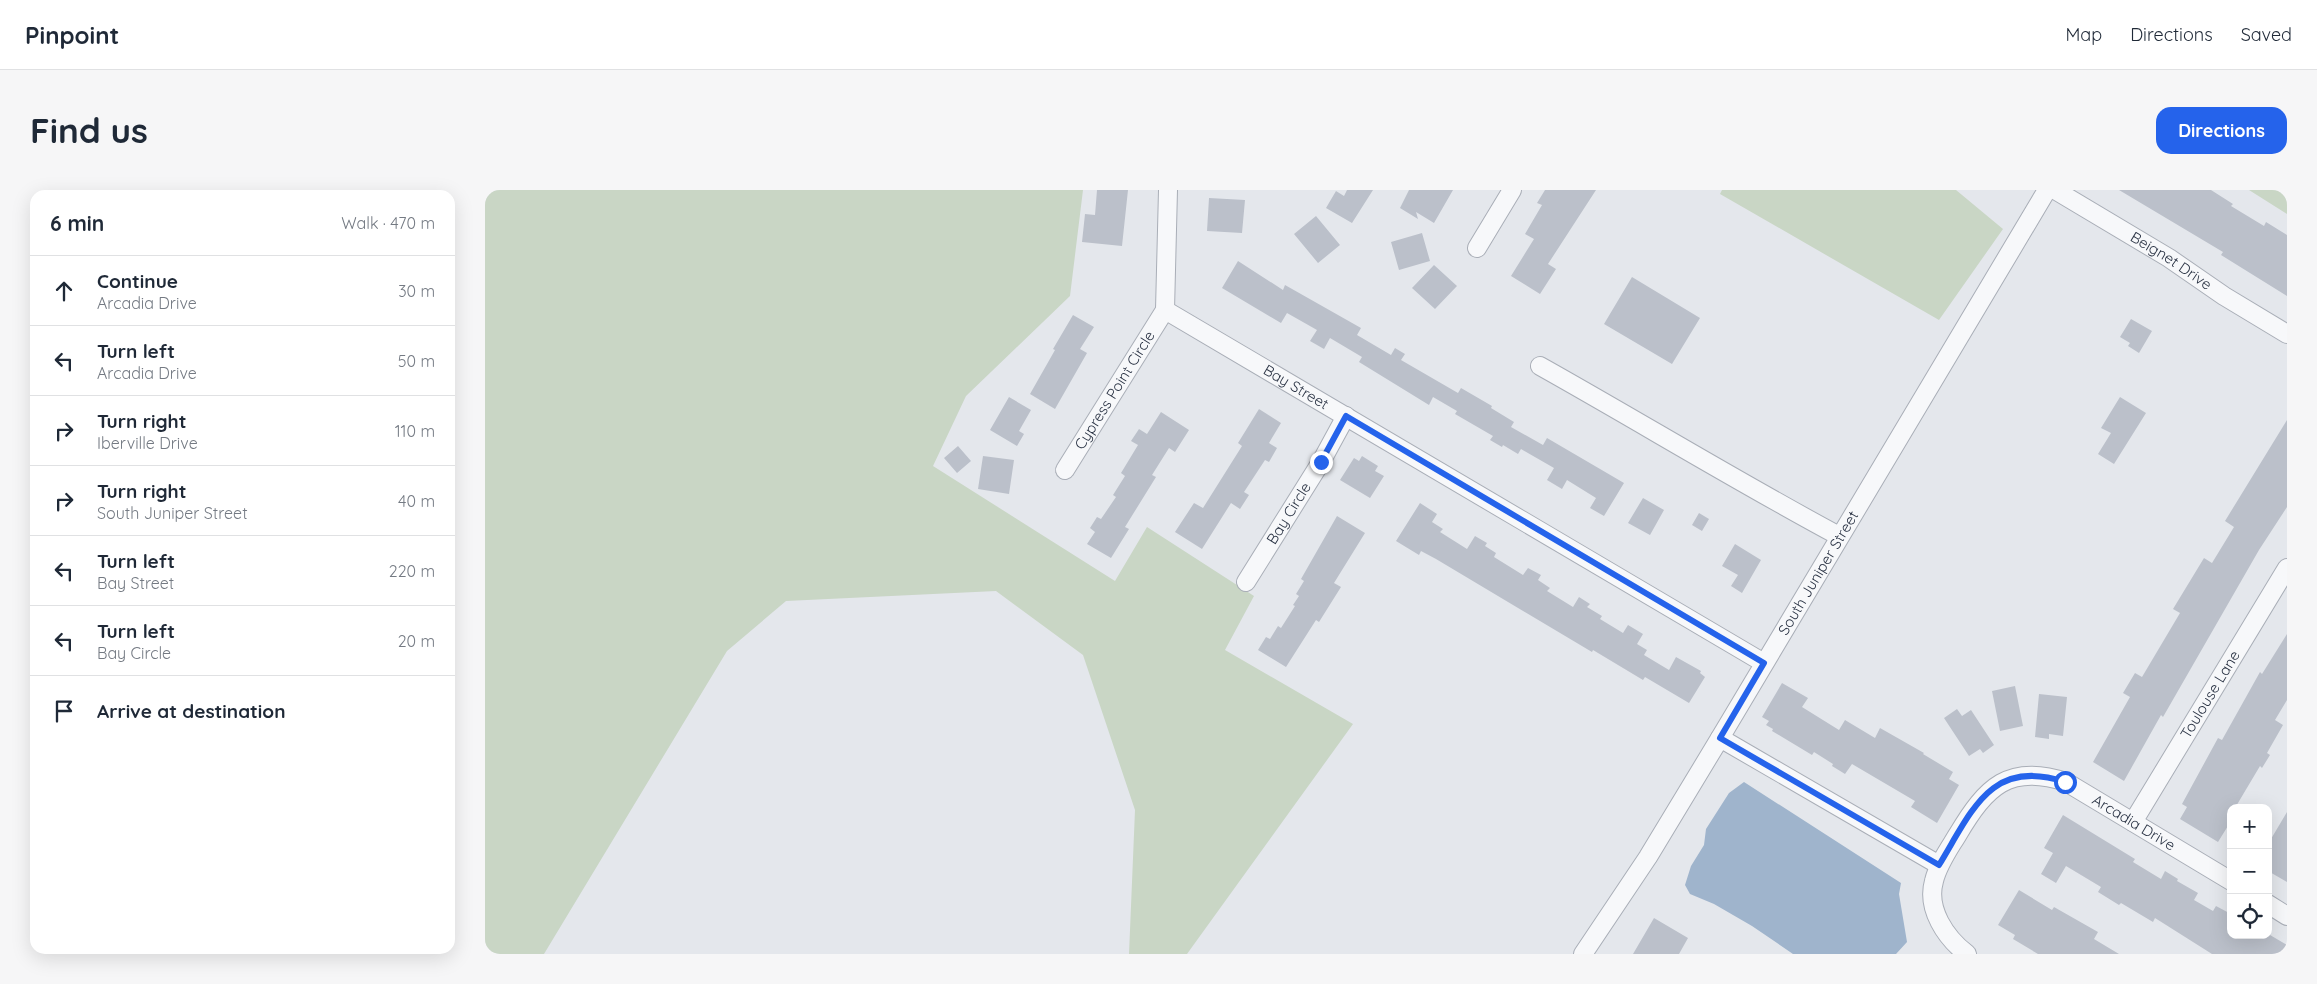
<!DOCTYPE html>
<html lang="en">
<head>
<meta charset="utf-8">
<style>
	:root { --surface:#fff; --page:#f6f6f7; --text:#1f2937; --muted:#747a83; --line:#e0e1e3; --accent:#2563eb }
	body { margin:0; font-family:Quicksand,sans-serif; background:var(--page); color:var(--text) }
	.controls { position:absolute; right:15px; bottom:15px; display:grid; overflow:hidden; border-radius:10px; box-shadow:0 5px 20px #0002 }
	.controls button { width:45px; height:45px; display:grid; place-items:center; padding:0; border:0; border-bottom:1px solid var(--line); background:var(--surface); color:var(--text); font:25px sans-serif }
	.stop { position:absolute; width:15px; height:15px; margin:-11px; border:4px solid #2563eb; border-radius:50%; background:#fff }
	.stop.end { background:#2563eb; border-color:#fff; box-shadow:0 1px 5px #0008 }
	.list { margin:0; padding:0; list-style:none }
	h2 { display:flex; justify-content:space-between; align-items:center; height:65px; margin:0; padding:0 20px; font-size:21px }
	h2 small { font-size:16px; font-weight:400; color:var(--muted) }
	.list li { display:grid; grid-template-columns:32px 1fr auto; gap:15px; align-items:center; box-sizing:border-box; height:70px; padding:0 20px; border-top:1px solid var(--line) }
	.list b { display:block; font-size:19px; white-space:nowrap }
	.list p { margin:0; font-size:16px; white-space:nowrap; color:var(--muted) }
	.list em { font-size:16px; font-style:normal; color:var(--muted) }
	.icon { flex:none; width:28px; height:28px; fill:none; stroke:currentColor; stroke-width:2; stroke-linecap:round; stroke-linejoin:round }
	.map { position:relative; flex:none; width:1802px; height:764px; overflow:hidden; border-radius:15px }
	header { display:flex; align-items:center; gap:30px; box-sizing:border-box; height:70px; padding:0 25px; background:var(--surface); border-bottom:1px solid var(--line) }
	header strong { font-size:24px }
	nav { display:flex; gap:28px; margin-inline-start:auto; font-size:18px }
	.intro { display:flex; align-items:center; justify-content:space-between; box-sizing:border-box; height:120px; padding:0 30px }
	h1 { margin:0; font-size:35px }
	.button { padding:12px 22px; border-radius:15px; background:var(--accent); color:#fff; font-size:18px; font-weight:700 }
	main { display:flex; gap:30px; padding:0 30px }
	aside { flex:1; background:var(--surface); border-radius:15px; box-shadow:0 5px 20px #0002 }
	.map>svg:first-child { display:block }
</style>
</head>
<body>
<header>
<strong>Pinpoint</strong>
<nav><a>Map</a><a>Directions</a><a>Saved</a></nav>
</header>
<div class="intro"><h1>Find us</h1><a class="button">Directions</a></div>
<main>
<aside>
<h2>6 min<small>Walk · 470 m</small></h2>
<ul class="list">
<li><svg class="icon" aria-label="ahead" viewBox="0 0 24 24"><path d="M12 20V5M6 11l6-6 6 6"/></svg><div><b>Continue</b><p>Arcadia Drive</p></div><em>30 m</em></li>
<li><svg class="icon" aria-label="left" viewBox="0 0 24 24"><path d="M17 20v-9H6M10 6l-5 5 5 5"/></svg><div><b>Turn left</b><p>Arcadia Drive</p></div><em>50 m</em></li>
<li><svg class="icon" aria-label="right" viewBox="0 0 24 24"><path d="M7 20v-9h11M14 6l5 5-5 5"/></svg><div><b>Turn right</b><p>Iberville Drive</p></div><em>110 m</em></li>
<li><svg class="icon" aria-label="right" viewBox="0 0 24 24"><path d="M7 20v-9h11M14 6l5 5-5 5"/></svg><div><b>Turn right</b><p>South Juniper Street</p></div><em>40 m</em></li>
<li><svg class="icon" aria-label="left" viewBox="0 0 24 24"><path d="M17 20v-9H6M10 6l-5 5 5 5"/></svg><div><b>Turn left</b><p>Bay Street</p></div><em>220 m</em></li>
<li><svg class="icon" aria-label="left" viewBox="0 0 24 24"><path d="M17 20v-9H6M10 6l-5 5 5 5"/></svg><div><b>Turn left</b><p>Bay Circle</p></div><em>20 m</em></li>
<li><svg class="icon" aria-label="arrive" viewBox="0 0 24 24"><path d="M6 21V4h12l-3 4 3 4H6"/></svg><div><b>Arrive at destination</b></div></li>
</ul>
</aside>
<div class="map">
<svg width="1802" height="764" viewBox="0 0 1802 764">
	<rect width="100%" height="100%" fill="#e4e7ec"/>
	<path fill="#c9d6c5" d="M0 0H598L585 106 481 206 448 276 630 391 662 337 769 406 740 460 868 534 702 764H644L650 620 598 465 511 401 301 411 242 461 59 764H0Z
		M1237 0H1471L1518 39 1454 130 1235 4Z
		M1764 0H1802V24Z"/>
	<path fill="#9fb4cc" d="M1259 592 1416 693 1414 704 1422 752 1411 764H1308L1267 736 1229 714 1205 704 1200 695 1206 676 1219 655 1221 639 1244 603Z"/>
	<path fill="#bbc0ca" d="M612 0H643L637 56 597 52 600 24 610 25Z
		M862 0H888L867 33 841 18 851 1 859 6Z
		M924 0H968L949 33 931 22 933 29 915 18Z
		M1060 0H1111L1063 74 1071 79 1055 104 1026 86 1049 49 1040 44 1057 15 1052 13Z
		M1634 0H1726L1748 14 1746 16 1779 36 1781 32 1802 45V106L1736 65 1738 62Z
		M724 8 760 10 757 43 722 41Z
		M831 26 855 55 833 73 809 44Z
		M937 43 945 71 914 80 906 52Z
		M753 71 798 100 800 95 876 138 872 145 906 165 910 158 920 164 916 170 973 203 976 198 1007 216 1006 218 1029 232 1026 237 1058 255 1062 248 1139 293 1119 326 1105 318 1111 308 1082 290 1077 299 1062 290 1069 278 1036 259 1033 264 1018 255 1017 257 1005 250 1008 246 970 224 972 221 948 207 944 215 874 172 877 167 845 148 839 159 825 151 832 140 802 123 796 133 737 98Z
		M949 75 972 96 950 119 927 98Z
		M1147 87 1215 128 1187 174 1119 134Z
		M588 125 609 137 595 159 602 163 570 219 545 204 570 160 568 159Z
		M1646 129 1667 141 1654 163 1643 156 1645 153 1635 147Z
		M524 207 546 220 534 241 539 244 532 256 505 240Z
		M1635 207 1661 223 1629 274 1613 264 1626 243 1616 238Z
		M774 219 796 233 784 253 792 258 784 272 780 270 759 302 764 305 755 319 746 313 717 359 690 342 709 313 718 318 757 256 753 253Z
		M676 222 704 240 690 262 684 258 667 285 671 287 640 337 644 339 626 368 602 354 610 342 605 338 612 327 616 329 631 307 628 305 640 286 636 283 653 255 646 251 654 239 662 244Z
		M1802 230V317L1774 360 1678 527 1676 525 1639 591 1608 572 1645 507 1638 503 1650 483 1657 487 1695 423 1688 419 1719 368 1727 373 1749 337 1740 331Z
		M473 256 486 271 472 283 459 268Z
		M498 266 529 270 524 304 493 299Z
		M877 266 893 276 890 281 899 286 885 308 855 290 869 268 874 271Z
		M1158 308 1179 320 1165 345 1143 333Z
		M935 313 952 324 947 332 958 339 955 342 982 359 990 346 1002 353 1000 356 1011 363 1009 367 1038 385 1043 378 1056 385 1053 390 1065 398 1062 401 1088 417 1094 407 1105 414 1102 417 1117 426 1115 429 1138 443 1143 435 1158 444 1152 454 1162 460 1159 465 1184 480 1191 467 1216 481 1215 483 1220 487 1204 513 1160 487 1158 490 1108 460 1107 462 951 369 936 361 934 365 911 351Z
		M1214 323 1224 329 1217 341 1207 335Z
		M852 326 880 343 849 393 856 397 834 432 831 430 801 477 773 460 781 447 785 449 793 436 796 438 810 416 808 415 814 406 811 404 819 391 816 389Z
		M1250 354 1276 370 1257 403 1246 396 1253 385 1237 376Z
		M1802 444V510L1790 530 1798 535 1782 563 1785 565 1777 578 1775 576 1750 618H1746V631L1733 652 1695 629 1702 617 1697 614 1733 548 1737 550 1775 482 1777 484Z
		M1297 493 1323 508 1317 517 1354 540 1360 530 1390 548 1395 538 1439 563 1438 564 1468 582 1464 589 1474 595 1452 633 1426 617 1430 611 1367 574 1360 584 1347 576 1348 574 1329 562 1327 565 1287 541 1288 539 1281 535 1284 531 1277 527Z
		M1530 496 1538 536 1515 541 1507 501Z
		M1554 504 1582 507 1578 546 1564 544V549L1550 547Z
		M1472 519 1477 526 1486 520 1509 555 1498 563 1495 559 1484 566 1459 528Z
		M1802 622V692L1783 681V654Z
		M1578 625 1650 669 1648 672 1676 689 1680 681 1693 689 1692 691 1713 703 1709 710 1728 721 1731 716 1746 724V745H1785L1802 755V764H1727L1670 728 1668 732 1636 713 1634 715 1613 702 1616 697 1581 676 1571 693 1556 684 1568 663 1559 658Z
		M1534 700 1567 720 1569 717 1613 742 1609 749 1634 764H1553L1528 749 1530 745 1513 735Z
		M1169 728 1203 748 1194 764H1148Z"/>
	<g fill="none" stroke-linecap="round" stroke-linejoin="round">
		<g stroke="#a9aeb7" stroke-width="20">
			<g id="minor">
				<path id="s1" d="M683 0 680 120 1279 473"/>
				<path id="s2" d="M1570 0 1684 68 1739 106 1802 144"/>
				<path d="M992 58 1027 0"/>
				<path d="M1055 176C1155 232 1253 292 1354 346"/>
				<path id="s3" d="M580 280 680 120"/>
				<path id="s4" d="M761 392 836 272 861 226"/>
				<path d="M1235 548 1454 675"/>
				<path id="s5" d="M1648 632 1802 378"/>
				<path d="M1783 714 1802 726"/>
				<path id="s6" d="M1098 764 1163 667 1235 548 1562 0"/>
				<path id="s7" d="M1482 764C1461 748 1441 719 1449 691 1453 674 1464 659 1473 644 1501 597 1524 573 1581 592L1746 691"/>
			</g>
		</g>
		<use href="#minor" stroke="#f7f8fa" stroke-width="18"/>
	</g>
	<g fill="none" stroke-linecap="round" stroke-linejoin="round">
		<path stroke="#2563eb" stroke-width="6" d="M836 272 861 226 1279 473 1235 548 1454 675C1487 621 1506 567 1580 592"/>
	</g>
	<g text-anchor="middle" stroke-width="4" stroke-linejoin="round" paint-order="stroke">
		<g font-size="15" fill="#2b3445" stroke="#f4f6f9">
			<text dy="5" stroke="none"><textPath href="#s2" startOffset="136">Beignet Drive</textPath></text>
			<text dy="5" stroke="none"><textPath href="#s1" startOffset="272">Bay Street</textPath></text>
			<text dy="5" stroke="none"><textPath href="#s3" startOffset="94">Cypress Point Circle</textPath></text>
			<text dy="5" stroke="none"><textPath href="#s4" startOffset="81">Bay Circle</textPath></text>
			<text dy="5" stroke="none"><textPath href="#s6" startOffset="448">South Juniper Street</textPath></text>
			<text dy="5" stroke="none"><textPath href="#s5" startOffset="149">Toulouse Lane</textPath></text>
			<text dy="5" stroke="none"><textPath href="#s7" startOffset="351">Arcadia Drive</textPath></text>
		</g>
	</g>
</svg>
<div class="controls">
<button>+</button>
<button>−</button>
<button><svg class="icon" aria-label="locate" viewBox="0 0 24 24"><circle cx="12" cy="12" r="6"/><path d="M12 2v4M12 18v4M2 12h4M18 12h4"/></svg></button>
</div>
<div class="stop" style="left:1580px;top:592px"></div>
<div class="stop end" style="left:836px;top:272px"></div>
</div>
</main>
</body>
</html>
